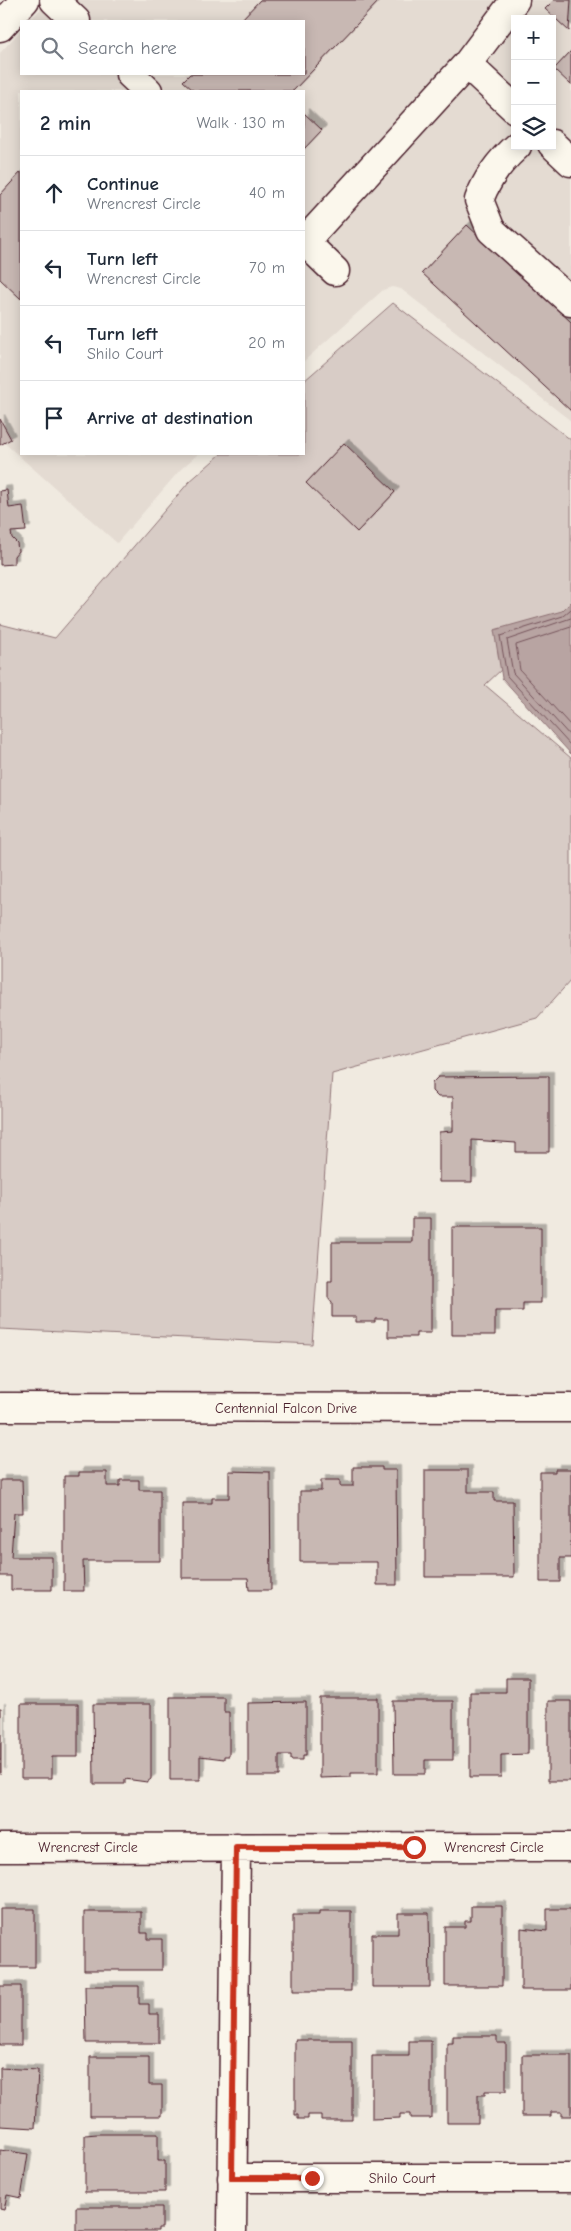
<!DOCTYPE html>
<html lang="en">
<head>
<meta charset="utf-8">
<style>
	:root { --surface:#fff; --page:#f6f6f7; --text:#1f2937; --muted:#747a83; --line:#e0e1e3 }
	body { margin:0; font-family:"Comic Neue",sans-serif; background:var(--page); color:var(--text) }
	.controls { position:absolute; right:15px; top:15px; display:grid; overflow:hidden; border-radius:0px; box-shadow:0 2px 12px #0003 }
	.controls button { width:45px; height:45px; display:grid; place-items:center; padding:0; border:0; border-bottom:1px solid var(--line); background:var(--surface); color:var(--text); font:25px sans-serif }
	.stop { position:absolute; width:15px; height:15px; margin:-11px; border:4px solid #c8321e; border-radius:50%; background:#fff }
	.stop.end { background:#c8321e; border-color:#fff; box-shadow:0 1px 5px #0008 }
	.list { margin:0; padding:0; list-style:none }
	h2 { display:flex; justify-content:space-between; align-items:center; height:65px; margin:0; padding:0 20px; font-size:21px }
	h2 small { font-size:16px; font-weight:400; color:var(--muted) }
	.list li { display:grid; grid-template-columns:32px 1fr auto; gap:15px; align-items:center; box-sizing:border-box; height:75px; padding:0 20px; border-top:1px solid var(--line) }
	.list b { display:block; font-size:19px; white-space:nowrap }
	.list p { margin:0; font-size:16px; white-space:nowrap; color:var(--muted) }
	.list em { font-size:16px; font-style:normal; color:var(--muted) }
	.icon { flex:none; width:28px; height:28px; fill:none; stroke:currentColor; stroke-width:2; stroke-linecap:round; stroke-linejoin:round }
	.map { position:relative; flex:none; width:571px; height:2231px; overflow:hidden }
	.search { position:absolute; background:var(--surface); box-shadow:0 2px 12px #0003; left:20px; top:20px; width:285px; height:55px; display:flex; align-items:center; gap:12px; box-sizing:border-box; padding:0 18px; border-radius:0px; color:var(--muted); font-size:19px }
	.panel { position:absolute; background:var(--surface); box-shadow:0 2px 12px #0003; left:20px; top:90px; width:285px; height:365px; border-radius:0px }
	.map>svg:first-child { display:block }
</style>
</head>
<body>
<div class="map">
<svg width="571" height="2231" viewBox="0 0 571 2231">
	<defs>
		<filter id="shadow"><feDropShadow dx="4.5" dy="-4.5" stdDeviation="0" flood-color="#0004"/></filter>
	</defs>
	<rect width="100%" height="100%" fill="#f0eae0"/>
	<filter id="ink" filterUnits="userSpaceOnUse"><feTurbulence type="fractalNoise" baseFrequency=".02" numOctaves="2"/><feDisplacementMap in="SourceGraphic" scale="10" xChannelSelector="R" yChannelSelector="G"/><feConvolveMatrix kernelMatrix="1 2 1 2 8 2 1 2 1" color-interpolation-filters="sRGB"/></filter>
	<g filter="url(#ink)">
		<path fill="#e4dbd2" fill-rule="evenodd" d="M49 0H571V421L401 289 392 287 383 290 304 361V91H21V454H198L180 470 117 543 0 439V53L21 30V74H304V21H29ZM515 19H552V146H515Z"/>
		<path fill="#d8ccc6" stroke="#917678" d="M393 303 571 440V604L485 685 571 758V980L537 1018 332 1074 312 1344 0 1329V624L55 638 189 482 221 454H304V381Z"/>
		<path fill="#b8a4a2" stroke="#8c6f72" d="M571 602V754L502 678 494 630 562 611Z"/>
		<g fill="none" stroke-linecap="round" stroke-linejoin="round">
			<path stroke="#76545b" stroke-width="1" d="M571 609 563 616 500 636 507 676 571 746
				M571 618 507 640 513 673 571 737
				M571 627 516 645 520 670 571 726"/>
		</g>
		<path fill="#c8b8b3" stroke="#4a1f2b" filter="url(#shadow)" d="M260 0H380L293 91H194L183 81 190 74H304V21H240Z
			M554 0H571L569 31 545 9Z
			M571 51V85L554 69Z
			M304 113 322 130 304 149Z
			M21 172V299L0 279V195Z
			M467 225 571 322V411L422 273Z
			M0 419 11 439 0 445Z
			M344 443 395 492 357 532 306 483Z
			M7 490 9 508 23 506 26 531 11 532 12 538 17 543 18 551 14 556V564L0 565V491Z
			M549 1076V1152H516V1143L472 1140V1182H439V1132L453 1131V1097H438L432 1091V1083L438 1077Z
			M412 1218H431V1333H416V1337H388V1319H375V1322H356V1317H332V1303L328 1298V1281H332V1242H412Z
			M452 1227H541V1303H523V1311H495V1335H452Z
			M353 1467H382V1470H396L397 1585H377V1562H300V1491H321V1480H340V1486H353Z
			M555 1469H571V1558H560V1582H540V1472H555Z
			M425 1470H468V1492H494V1501H513L514 1577H425Z
			M229 1471 270 1472 271 1590H249L248 1578H182V1503H212V1498H229Z
			M79 1472H107V1486H120V1480H139V1490H160V1561H83L84 1591H64V1476H79Z
			M0 1480H22L23 1513H14L11 1557H52V1590H11V1576H0Z
			M506 1678H528V1754L501 1755V1777H470V1692H506Z
			M170 1697H224V1712H229V1756H224V1759L200 1756V1780H170Z
			M320 1698H378V1773H351V1777L320 1778Z
			M393 1701H453V1760H425V1774H394Z
			M548 1701H571V1781H548Z
			M306 1702V1755H303V1760H291V1755H279V1776H248V1703Z
			M21 1704H78V1757H52V1778H21Z
			M93 1704H151V1779L147 1782 125 1779V1784H94Z
			M0 1708H1V1773H0Z
			M471 1906H502V1986H445V1927H465V1921H471Z
			M0 1909H35V1967H0Z
			M547 1909H571V1990H521V1928L547 1931Z
			M319 1911H351V1991H293V1915H319Z
			M84 1912H141V1933H148V1939H162V1970H84Z
			M398 1913H429L430 1987H372V1934H398Z
			M0 1986H21V2045H0Z
			M85 1986H139V2004H149V2014H159V2043H86Z
			M453 2036H497V2043H506V2091H485V2095H478V2123H447V2043H453Z
			M295 2040H352V2120H321V2115H308V2119H298V2115H295Z
			M409 2041H431V2118H410V2114H400V2118L372 2119V2056H409Z
			M522 2055H571V2116H561V2112H551V2116H522Z
			M90 2057H149V2085H162V2116H90Z
			M0 2068 38 2070 35 2128 0 2126Z
			M97 2134H158V2161H165V2192H85V2135Z
			M0 2150 28 2154 21 2198 7 2195 4 2210 0 2209Z
			M76 2207H162V2228H158V2231H76Z"/>
		<g fill="none" stroke-linecap="round" stroke-linejoin="round">
			<g stroke="#4a1f2b" stroke-width="31">
				<path id="minor" d="M54 0 76 21
					M0 27 25 0
					M467 64 515 0
					M130 74 148 91
					M552 144 571 162
					M517 146C499 162 487 178 479 200L491 230 571 302
					M304 241 335 271
					M304 242 467 64 515 109
					M0 1407 571 1408
					M0 1848 571 1847
					M232 2178H571
					M232 2231 236 1847"/>
			</g>
			<use href="#minor" stroke="#fbf7ec" stroke-width="28"/>
		</g>
	</g>
	<g fill="none" stroke-linecap="round" stroke-linejoin="round" filter="url(#ink)">
		<path stroke="#c8321e" stroke-width="6" d="M312 2178H232L236 1847H414"/>
	</g>
	<g text-anchor="middle" stroke-width="4" stroke-linejoin="round" paint-order="stroke">
		<g font-size="14" fill="#4a1f2b" stroke="#fbf7ec">
			<text x="286" y="1413">Centennial Falcon Drive</text>
			<text x="88" y="1852">Wrencrest Circle</text>
			<text x="494" y="1852">Wrencrest Circle</text>
			<text x="402" y="2183">Shilo Court</text>
		</g>
	</g>
</svg>
<div class="controls">
<button>+</button>
<button>−</button>
<button><svg class="icon" aria-label="layers" viewBox="0 0 24 24"><path d="M12 4l9 5-9 5-9-5zM3 14l9 5 9-5"/></svg></button>
</div>
<div class="stop" style="left:414px;top:1847px"></div>
<div class="stop end" style="left:312px;top:2178px"></div>
<div class="search"><svg class="icon" aria-label="search" viewBox="0 0 24 24"><circle cx="10" cy="10" r="6"/><path d="M15 15l6 6"/></svg>Search here</div>
<section class="panel">
<h2>2 min<small>Walk · 130 m</small></h2>
<ul class="list">
<li><svg class="icon" aria-label="ahead" viewBox="0 0 24 24"><path d="M12 20V5M6 11l6-6 6 6"/></svg><div><b>Continue</b><p>Wrencrest Circle</p></div><em>40 m</em></li>
<li><svg class="icon" aria-label="left" viewBox="0 0 24 24"><path d="M17 20v-9H6M10 6l-5 5 5 5"/></svg><div><b>Turn left</b><p>Wrencrest Circle</p></div><em>70 m</em></li>
<li><svg class="icon" aria-label="left" viewBox="0 0 24 24"><path d="M17 20v-9H6M10 6l-5 5 5 5"/></svg><div><b>Turn left</b><p>Shilo Court</p></div><em>20 m</em></li>
<li><svg class="icon" aria-label="arrive" viewBox="0 0 24 24"><path d="M6 21V4h12l-3 4 3 4H6"/></svg><div><b>Arrive at destination</b></div></li>
</ul>
</section>
</div>
</body>
</html>
